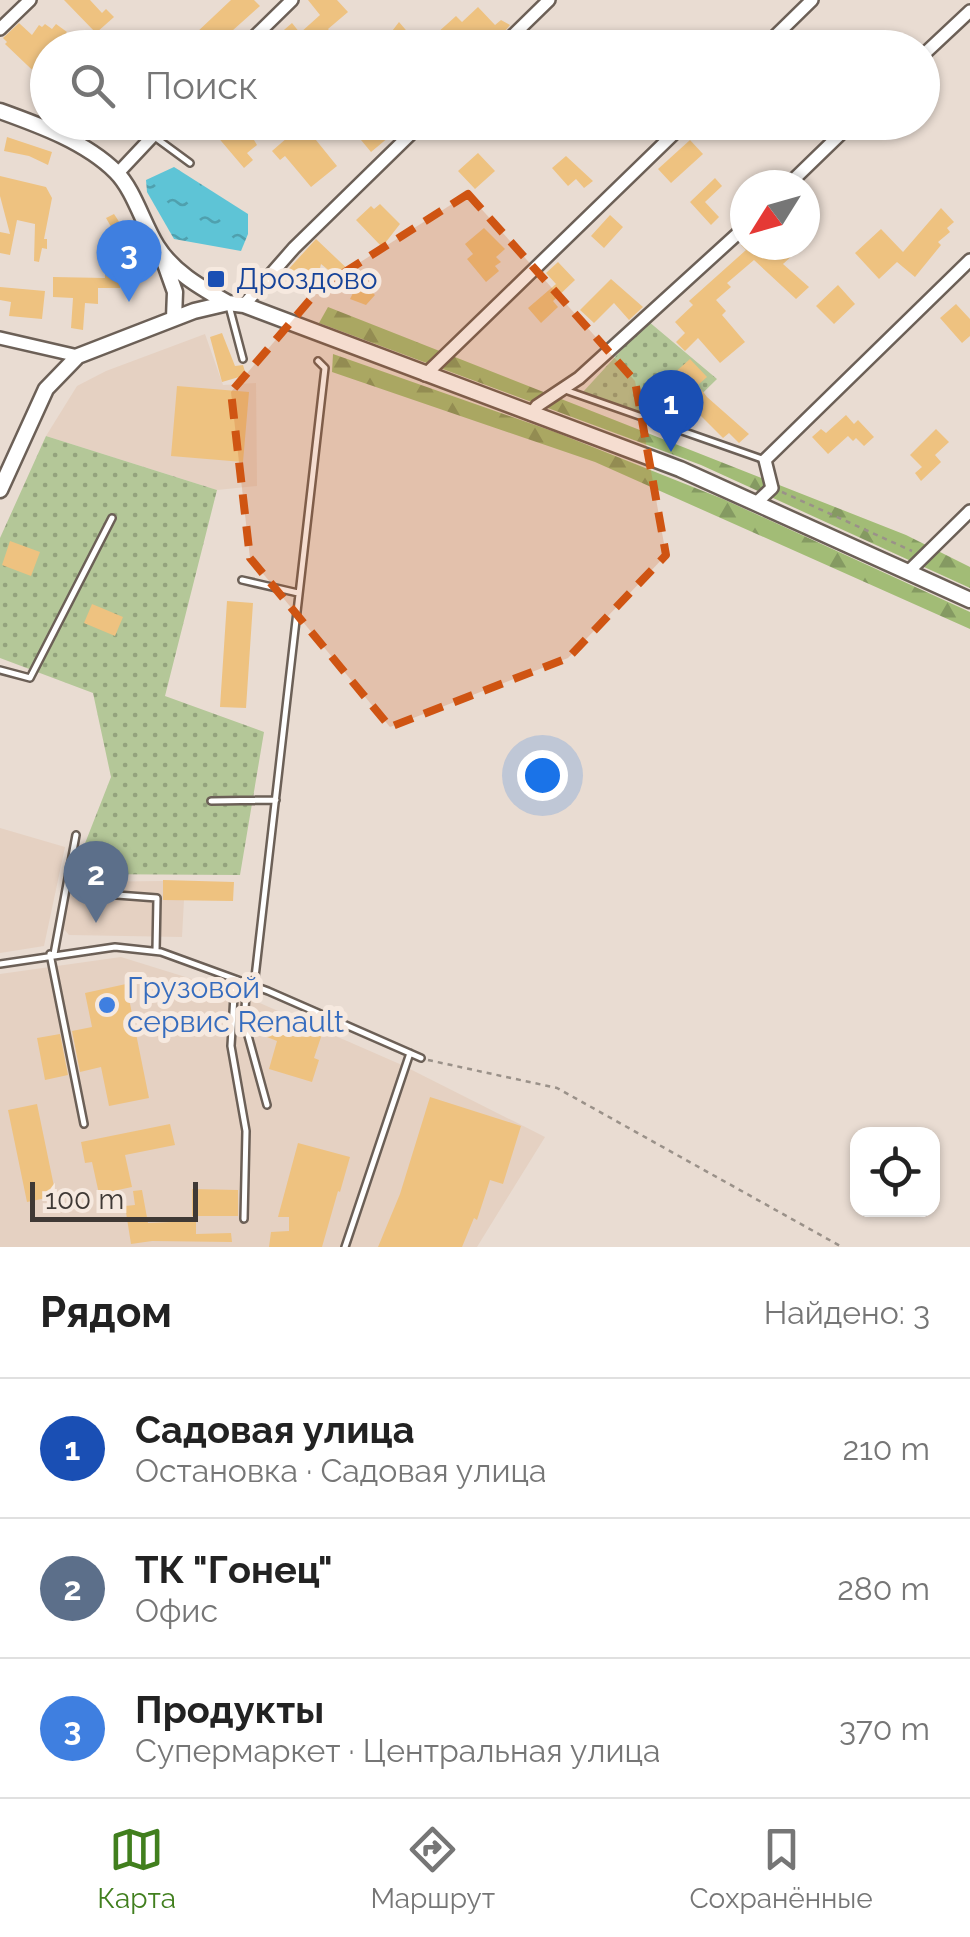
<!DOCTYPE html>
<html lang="ru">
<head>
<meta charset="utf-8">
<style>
	:root { --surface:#fff; --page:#f2f2f2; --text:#222; --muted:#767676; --line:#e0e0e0; --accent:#417f1e }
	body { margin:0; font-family:Raleway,sans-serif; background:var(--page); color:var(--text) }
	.controls { position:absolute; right:30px; bottom:30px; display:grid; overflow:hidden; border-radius:20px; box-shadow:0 2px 8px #0004 }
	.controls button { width:90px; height:90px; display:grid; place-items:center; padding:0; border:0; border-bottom:2px solid var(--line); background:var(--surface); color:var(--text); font:50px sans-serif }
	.compass { position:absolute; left:730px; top:170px; width:90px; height:90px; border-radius:50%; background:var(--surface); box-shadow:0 2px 8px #0004; rotate:233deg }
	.scale { position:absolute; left:30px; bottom:25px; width:168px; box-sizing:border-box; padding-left:10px; border:5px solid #3f3935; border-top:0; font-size:28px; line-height:35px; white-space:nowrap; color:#3f3935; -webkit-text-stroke:8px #f6e9df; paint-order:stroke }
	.you { position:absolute; left:542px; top:775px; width:35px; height:35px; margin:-25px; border:8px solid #fff; border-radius:50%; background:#1a73e8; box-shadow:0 0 0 15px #1a73e833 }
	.badge { display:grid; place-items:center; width:65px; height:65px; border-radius:50%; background:var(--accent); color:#fff; font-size:32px; font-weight:700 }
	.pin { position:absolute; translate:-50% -82px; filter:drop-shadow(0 2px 5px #0008) }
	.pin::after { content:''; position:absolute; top:52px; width:35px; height:30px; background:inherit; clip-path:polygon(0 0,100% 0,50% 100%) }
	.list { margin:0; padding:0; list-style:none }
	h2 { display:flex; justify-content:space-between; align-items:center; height:130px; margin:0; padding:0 40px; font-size:42px }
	h2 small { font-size:32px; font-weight:400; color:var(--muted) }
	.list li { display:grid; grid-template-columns:65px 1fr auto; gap:30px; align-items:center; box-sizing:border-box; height:140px; padding:0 40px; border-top:2px solid var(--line) }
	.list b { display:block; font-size:38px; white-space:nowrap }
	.list p { margin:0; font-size:32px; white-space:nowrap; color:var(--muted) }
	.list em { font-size:32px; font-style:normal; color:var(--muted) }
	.icon { flex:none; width:55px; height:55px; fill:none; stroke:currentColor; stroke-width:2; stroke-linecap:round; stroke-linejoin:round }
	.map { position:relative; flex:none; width:970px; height:1247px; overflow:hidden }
	.search { position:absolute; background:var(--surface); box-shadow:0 2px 8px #0004; left:30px; right:30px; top:30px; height:110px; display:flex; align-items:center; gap:25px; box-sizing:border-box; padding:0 35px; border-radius:55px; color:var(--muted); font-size:38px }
	.sheet { height:550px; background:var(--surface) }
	nav { display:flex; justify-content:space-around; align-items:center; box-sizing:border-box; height:140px; border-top:2px solid var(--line); background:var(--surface); font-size:28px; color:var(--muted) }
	nav a { display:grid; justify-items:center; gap:5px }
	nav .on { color:var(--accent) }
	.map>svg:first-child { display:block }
</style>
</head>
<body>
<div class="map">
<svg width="970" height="1247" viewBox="0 0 970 1247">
	<defs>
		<pattern id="forest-firs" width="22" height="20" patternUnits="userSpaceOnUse" patternTransform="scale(2.5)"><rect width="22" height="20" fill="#a2bc76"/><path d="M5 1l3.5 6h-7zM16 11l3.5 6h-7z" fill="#859a62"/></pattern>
		<pattern id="park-dots" width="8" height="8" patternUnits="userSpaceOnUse" patternTransform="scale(2.5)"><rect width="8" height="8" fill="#b4c798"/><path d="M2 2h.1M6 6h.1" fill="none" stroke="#94a37d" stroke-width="1.8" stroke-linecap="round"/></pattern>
		<pattern id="water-ripples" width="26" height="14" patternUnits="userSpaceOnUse" patternTransform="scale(2.5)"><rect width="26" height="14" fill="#5ec4d6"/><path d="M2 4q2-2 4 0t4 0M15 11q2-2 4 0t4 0" fill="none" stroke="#4fa0ae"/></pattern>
	</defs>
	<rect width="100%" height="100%" fill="#e9dcd2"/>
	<path fill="#e5d1c2" d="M205 334 223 385 256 383 257 486 217 490 46 436 77 386 106 371Z
		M0 828 65 847 44 946 0 953Z
		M163 881V899L184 900 182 937 69 935 63 928 71 882Z
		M121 957 237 993 402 1065 545 1137 477 1247H0V974Z"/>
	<path fill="url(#forest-firs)" d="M328 307 906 535 970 567V588L701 465 319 323Z
		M333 354 555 432 723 499 970 612V629L595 462 332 372Z"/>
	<path fill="url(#park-dots)" d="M648 321 717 379 672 423 583 392Z
		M46 436 217 490 165 696 264 732 240 875 73 874 111 777 93 693 0 658V538Z"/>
	<path fill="url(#water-ripples)" d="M174 167 248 214V234L241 251 174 239 147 192 146 180Z"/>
	<path fill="#eec280" d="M64 0H90L102 13 106 9 114 17 96 33Z
		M231 0H254L260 6 232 31 235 33 226 42 232 48H208L195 34Z
		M308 0H337L348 12 328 29 332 34 316 48H287L277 36 292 23 300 33 320 15Z
		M478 7 495 25 501 20 510 25 491 48H475L465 37 454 48H394L386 39 399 22 417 43 432 30 436 34 456 16 462 22Z
		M19 23 32 35 39 25 42 27 45 24 52 29 56 24 67 32 55 48H48V85L5 44 7 42 3 38Z
		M205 122H243L257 145 247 153 253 160 244 168Z
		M369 122H407L371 152 356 134Z
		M303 124 337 166 311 187 285 156 280 160 272 151Z
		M7 137 52 152 48 165 29 156 4 151Z
		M690 140 703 154 671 183 658 169Z
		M478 153 495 171 475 189 458 171Z
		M566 156 593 181 584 188 576 179 568 186 552 168Z
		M0 176 46 187 52 198 44 239H47V249L42 248 39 262 34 261 35 224 17 220 10 255 0 253V232L10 234 0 196Z
		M715 178 722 186 705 202 719 217 711 225 690 202Z
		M380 204 400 224 382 247 356 220 371 206 374 209Z
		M941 208 954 222 947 228 950 232 938 242 941 245 915 277 897 262 879 279 855 253 881 229 903 252Z
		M114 214 145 261 120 262V288H98V304L85 303 83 330 71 328 73 298 53 297V277L105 278V245L121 244 106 218Z
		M610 215 623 227 604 248 591 236Z
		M484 228 505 249 496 257 501 262 495 266 499 271 486 282 467 259 473 254 465 244Z
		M316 239 375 295 366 305 350 299 354 291 321 264 316 286 284 274Z
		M741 245H804L783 264 809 287 796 299 754 260 727 283 731 287 716 300 726 311 722 315 745 342 720 363 698 338 685 351 676 342 685 333 675 322 693 305 689 301 746 250Z
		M558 262 575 280 553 301 558 307 541 323 528 308 556 284 546 273Z
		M611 279 643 307 629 320 614 303 594 323 580 310Z
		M838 285 855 304 834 324 816 306Z
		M0 287 45 291 42 319 9 316 11 302 0 300Z
		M956 304 970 319V336L962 343 940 318Z
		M222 333 235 366 243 365 246 375 222 382 210 337Z
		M690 359 707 377 698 385 707 397 749 434 739 443 729 433 723 438 684 399 665 418 654 407 679 382 672 375Z
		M177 386 249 392 243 462 171 456Z
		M846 415 854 424 858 420 874 437 864 446 856 438 853 441 848 436 828 454 812 437 821 429 826 433Z
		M936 429 949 442 935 455 941 462 921 481 915 473 922 467 910 455Z
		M10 541 40 552 31 576 2 565Z
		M227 601 253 603 246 708 220 707Z
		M92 604 123 617 115 636 84 623Z
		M163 880 234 882 233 901 163 900Z
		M126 984 149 1098 109 1106 101 1067 80 1072 72 1031 92 1027 85 993Z
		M275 1014 323 1031 314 1058 319 1060 312 1082 269 1069 277 1041 267 1037Z
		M60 1034 68 1075 45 1080 37 1038Z
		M430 1097 521 1126 503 1184 490 1180 477 1220 474 1218 462 1247H378L400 1194Z
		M37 1104 56 1196 27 1202 8 1110Z
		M170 1124 175 1145 125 1155 132 1187 99 1194 92 1162 85 1163 81 1142Z
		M298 1143 350 1157 340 1192 338 1191 322 1247H269L271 1232 289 1231V1217H278Z
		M192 1189 238 1190V1216H192Z
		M142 1190 148 1223 196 1221V1234L231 1233 232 1242 152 1241 131 1244 125 1206 135 1205 133 1191Z"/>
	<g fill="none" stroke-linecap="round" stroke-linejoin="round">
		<g stroke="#6c6057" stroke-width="10">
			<path id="service" d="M156 138 190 163
				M229 306 243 359
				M565 390 762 459
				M242 580 298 593
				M0 670 30 678 112 518
				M211 801 276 800
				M77 892 157 898 156 951
				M50 954 84 1124
				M54 954 76 835
				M0 964 115 947 161 952 268 991 421 1058
				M235 979 231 1046 246 1131 244 1219
				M247 983 244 1021 267 1105
				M254 986 325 368 318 361
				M345 1247 410 1053"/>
		</g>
		<g stroke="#6c6057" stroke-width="16">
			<path id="minor" d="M0 29 30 0
				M243 48 292 0
				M500 48 549 0
				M763 48 812 0
				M922 56 970 11
				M118 173 166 122
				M788 185 853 122
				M244 305 294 248 423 122
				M0 338 78 356
				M425 375 686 122
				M531 414 537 406 579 378 745 227
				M756 503 772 488 765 460 970 260
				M908 572 970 511"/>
		</g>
		<g stroke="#6c6057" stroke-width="19">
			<path id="tertiary" d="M0 111C39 125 86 142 116 172 134 190 143 224 157 246 174 273 202 288 228 303
				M164 261 175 292 174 318
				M0 490 46 389 78 356 194 311 228 303 244 305 680 469 970 600"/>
		</g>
		<path stroke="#9a9189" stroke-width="2.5" stroke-dasharray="5 5" stroke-linecap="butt" d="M782 492 912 551
			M428 1060 557 1088 842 1247"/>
		<use href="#service" stroke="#fff" stroke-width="5"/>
		<use href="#minor" stroke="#fff" stroke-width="11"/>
		<use href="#tertiary" stroke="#fff" stroke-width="14"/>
	</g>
	<path fill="#cf5412" fill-opacity="0.2" stroke="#cf5412" stroke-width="8" stroke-dasharray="20 12" stroke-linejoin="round" d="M468 194 635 381 666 555 568 658 390 727 250 558 231 392 321 287Z"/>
	<rect fill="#1a4fb4" stroke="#f6e9df" stroke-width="4" x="206" y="269" width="20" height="20" rx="5"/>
	<circle fill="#3f7fe0" stroke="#f6e9df" stroke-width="4" cx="107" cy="1005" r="10"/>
	<g text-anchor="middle" stroke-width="10" stroke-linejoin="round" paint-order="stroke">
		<g font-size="30" fill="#164399" stroke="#f6e9df" text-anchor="start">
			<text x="236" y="289">Дроздово</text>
		</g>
		<g font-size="30" fill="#366cbe" stroke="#f6e9df" text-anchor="start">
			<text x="127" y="998">Грузовой<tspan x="127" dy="34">сервис Renault</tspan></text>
		</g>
	</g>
</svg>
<div class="controls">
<button><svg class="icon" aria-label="locate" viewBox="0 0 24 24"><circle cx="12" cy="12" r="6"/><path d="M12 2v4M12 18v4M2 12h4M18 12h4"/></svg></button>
</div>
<svg class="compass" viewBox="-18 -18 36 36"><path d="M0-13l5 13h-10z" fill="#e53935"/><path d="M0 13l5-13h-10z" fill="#767676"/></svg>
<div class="scale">100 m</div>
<div class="you"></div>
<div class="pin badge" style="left:671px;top:452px;background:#1a4fb4">1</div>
<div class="pin badge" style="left:96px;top:923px;background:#5c6f8a">2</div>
<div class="pin badge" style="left:129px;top:302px;background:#3f7fe0">3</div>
<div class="search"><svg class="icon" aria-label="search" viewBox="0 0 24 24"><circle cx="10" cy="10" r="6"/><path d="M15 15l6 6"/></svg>Поиск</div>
</div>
<section class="sheet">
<h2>Рядом<small>Найдено: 3</small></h2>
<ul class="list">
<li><span class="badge" style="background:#1a4fb4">1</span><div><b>Садовая улица</b><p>Остановка · Садовая улица</p></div><em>210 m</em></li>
<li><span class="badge" style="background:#5c6f8a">2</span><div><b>ТК &quot;Гонец&quot;</b><p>Офис</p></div><em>280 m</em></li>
<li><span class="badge" style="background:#3f7fe0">3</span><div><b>Продукты</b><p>Супермаркет · Центральная улица</p></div><em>370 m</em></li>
</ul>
</section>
<nav>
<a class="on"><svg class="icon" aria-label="map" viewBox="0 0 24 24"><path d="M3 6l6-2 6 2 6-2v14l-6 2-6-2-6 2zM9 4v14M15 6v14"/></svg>Карта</a>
<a><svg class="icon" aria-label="directions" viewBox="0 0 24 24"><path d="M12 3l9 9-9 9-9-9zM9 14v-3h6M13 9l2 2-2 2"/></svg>Маршрут</a>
<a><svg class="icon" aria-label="saved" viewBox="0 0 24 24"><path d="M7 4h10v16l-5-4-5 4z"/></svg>Сохранённые</a>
</nav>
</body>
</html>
